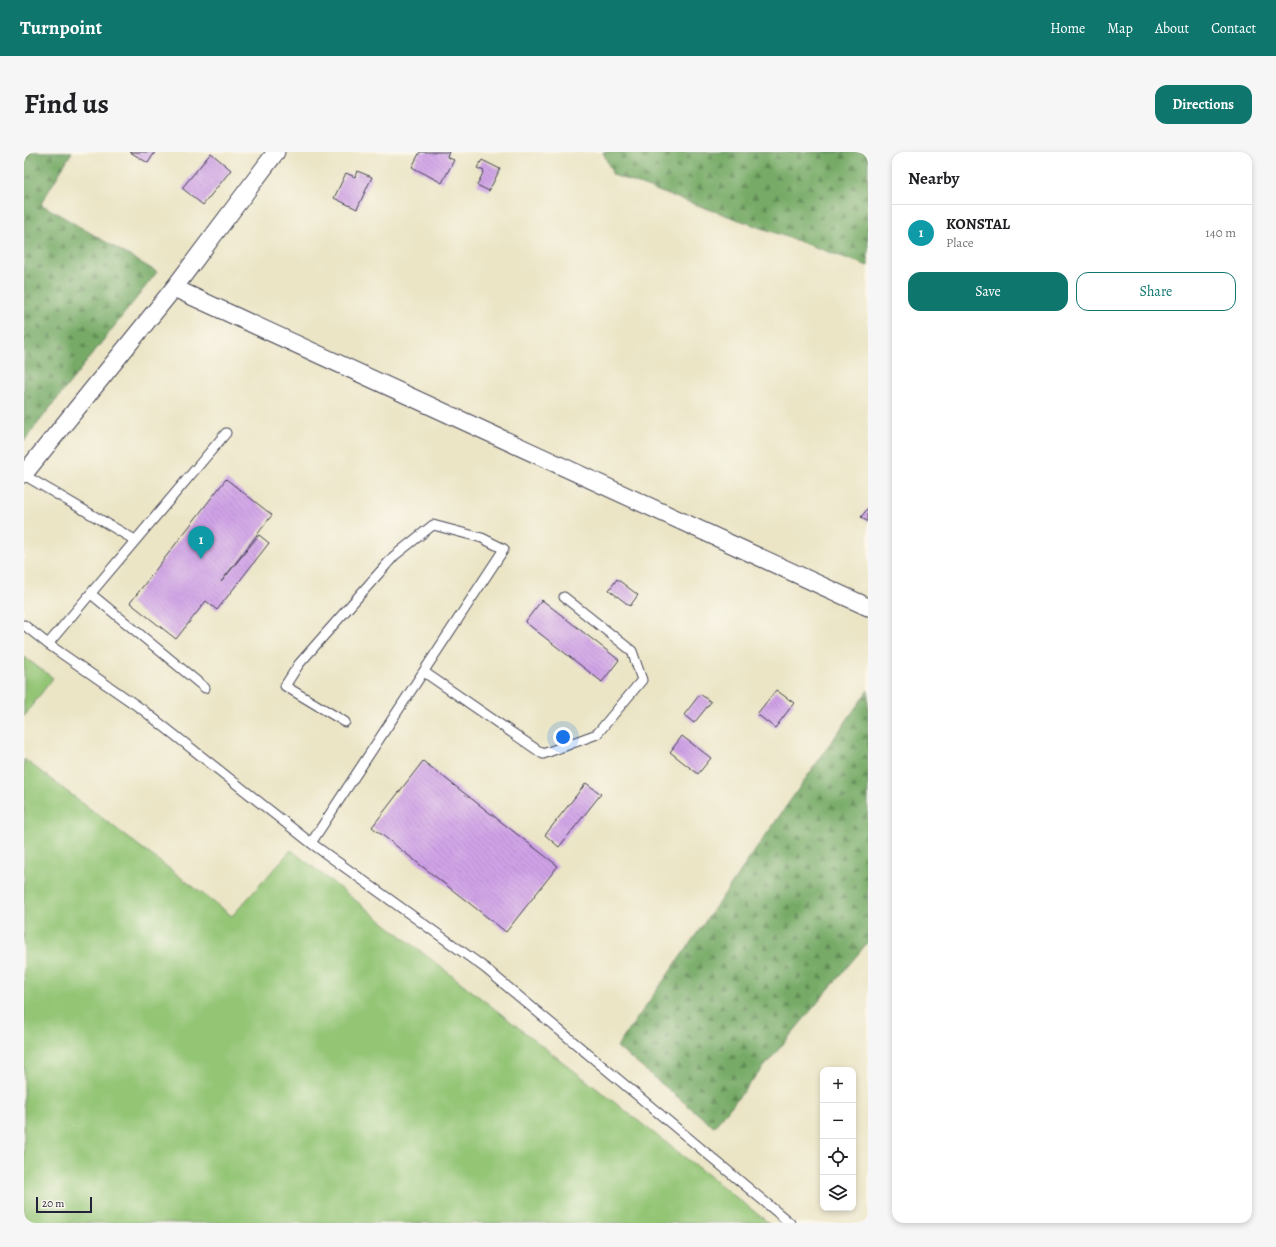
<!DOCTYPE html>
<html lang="en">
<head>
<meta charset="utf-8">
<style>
	:root { --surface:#fff; --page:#f6f6f6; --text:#202124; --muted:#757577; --line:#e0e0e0; --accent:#0f766e }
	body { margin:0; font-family:Alegreya,serif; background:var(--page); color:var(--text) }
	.controls { position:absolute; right:12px; bottom:12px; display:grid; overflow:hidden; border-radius:8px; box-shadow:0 2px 6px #0003 }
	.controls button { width:36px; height:36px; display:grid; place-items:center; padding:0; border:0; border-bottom:1px solid var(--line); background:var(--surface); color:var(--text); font:20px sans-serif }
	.scale { position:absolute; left:12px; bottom:10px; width:56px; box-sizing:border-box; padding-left:4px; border:2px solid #22223b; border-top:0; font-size:11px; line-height:14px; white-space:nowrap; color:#22223b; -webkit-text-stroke:3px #fbf7ec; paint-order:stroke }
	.you { position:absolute; left:539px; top:585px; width:14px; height:14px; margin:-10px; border:3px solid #fff; border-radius:50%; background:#1a73e8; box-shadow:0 0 0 6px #1a73e833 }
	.badge { display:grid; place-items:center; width:26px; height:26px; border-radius:50%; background:var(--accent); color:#fff; font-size:13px; font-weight:700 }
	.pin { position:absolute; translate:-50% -33px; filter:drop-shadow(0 1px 2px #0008) }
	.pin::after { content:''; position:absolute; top:21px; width:14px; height:12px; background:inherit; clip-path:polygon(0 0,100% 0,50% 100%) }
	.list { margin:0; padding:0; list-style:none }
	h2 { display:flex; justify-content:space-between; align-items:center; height:52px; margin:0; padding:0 16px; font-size:17px }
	h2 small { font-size:13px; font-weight:400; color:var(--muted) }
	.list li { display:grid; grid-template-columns:26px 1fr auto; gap:12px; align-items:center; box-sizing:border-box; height:56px; padding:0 16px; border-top:1px solid var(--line) }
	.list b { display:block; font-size:15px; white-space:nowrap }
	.list p { margin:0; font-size:13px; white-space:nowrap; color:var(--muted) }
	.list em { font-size:13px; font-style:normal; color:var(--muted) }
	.actions { display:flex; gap:8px; padding:12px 16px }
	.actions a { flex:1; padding:9px 0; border:1px solid var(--accent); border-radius:12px; text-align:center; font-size:14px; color:var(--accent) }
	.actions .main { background:var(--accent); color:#fff }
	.icon { flex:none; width:22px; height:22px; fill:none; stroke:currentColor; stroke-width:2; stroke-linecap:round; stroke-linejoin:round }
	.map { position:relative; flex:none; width:844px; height:1071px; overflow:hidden; border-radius:12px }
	header { display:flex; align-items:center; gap:24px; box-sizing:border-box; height:56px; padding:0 20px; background:var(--accent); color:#fff }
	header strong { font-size:19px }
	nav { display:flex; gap:22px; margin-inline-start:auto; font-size:14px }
	.intro { display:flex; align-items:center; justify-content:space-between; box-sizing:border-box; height:96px; padding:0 24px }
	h1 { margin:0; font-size:28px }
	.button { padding:10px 18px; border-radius:12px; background:var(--accent); color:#fff; font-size:14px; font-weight:700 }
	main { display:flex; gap:24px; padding:0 24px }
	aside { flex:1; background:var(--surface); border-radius:12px; box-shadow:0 2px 6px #0003 }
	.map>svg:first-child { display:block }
</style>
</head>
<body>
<header>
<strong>Turnpoint</strong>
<nav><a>Home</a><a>Map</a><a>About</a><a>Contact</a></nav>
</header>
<div class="intro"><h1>Find us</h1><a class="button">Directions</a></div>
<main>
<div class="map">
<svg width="844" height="1071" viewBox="0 0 844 1071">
	<defs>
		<pattern id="forest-firs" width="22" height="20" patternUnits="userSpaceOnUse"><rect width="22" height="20" fill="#76aa66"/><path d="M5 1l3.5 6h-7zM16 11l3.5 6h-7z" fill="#608a55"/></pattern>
		<pattern id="building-back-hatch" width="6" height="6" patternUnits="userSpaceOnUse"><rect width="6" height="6" fill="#cfa1e6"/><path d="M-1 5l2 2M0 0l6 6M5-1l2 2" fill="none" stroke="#b18ac6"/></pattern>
	</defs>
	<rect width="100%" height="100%" fill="#fbf7ec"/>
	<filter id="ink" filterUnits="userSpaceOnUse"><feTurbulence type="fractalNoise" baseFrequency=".025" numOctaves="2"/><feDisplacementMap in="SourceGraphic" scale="8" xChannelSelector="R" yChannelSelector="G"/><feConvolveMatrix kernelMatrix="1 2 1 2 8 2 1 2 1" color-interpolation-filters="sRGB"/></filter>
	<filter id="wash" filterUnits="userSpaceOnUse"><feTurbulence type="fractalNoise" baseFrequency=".012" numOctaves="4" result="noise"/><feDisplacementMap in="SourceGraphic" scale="16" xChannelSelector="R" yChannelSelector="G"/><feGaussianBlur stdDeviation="0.9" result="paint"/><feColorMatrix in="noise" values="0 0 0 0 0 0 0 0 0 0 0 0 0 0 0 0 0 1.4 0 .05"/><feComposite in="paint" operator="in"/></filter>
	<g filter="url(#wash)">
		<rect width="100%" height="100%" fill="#ebe5c6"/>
		<path fill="#93c575" stroke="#5a7458" d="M0 505 29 526 0 564Z
			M0 607 208 764 267 698 745 1071H0Z"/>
		<path fill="url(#forest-firs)" stroke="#4c6650" d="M0 0H48L17 52 133 120 0 289Z
			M579 0H844V114L589 23Z
			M844 538V790L690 975 593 895Z"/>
		<g id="blocks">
			<path fill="url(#building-back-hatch)" d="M106 0H131L124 11Z
				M396 0H425L423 5 430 8 418 31 388 15Z
				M187 1 207 18 179 53 158 36Z
				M458 8 476 17 465 39 453 33 460 19 453 16Z
				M333 19 348 25 333 57 310 46 322 21 331 25Z
				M202 327 248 363 197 430 235 383 245 391 193 458 182 449 152 487 106 451Z
				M844 356V370L837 365Z
				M593 427 614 443 606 454 585 438Z
				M518 448 595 508 578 530 501 470Z
				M752 538 770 551 751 576 733 562Z
				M676 542 687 550 670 571 660 563Z
				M658 584 687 606 674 622 646 600Z
				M399 609 534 714 482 780 348 675Z
				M562 631 577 642 535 695 521 683Z"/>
		</g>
	</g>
	<g filter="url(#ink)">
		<use href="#blocks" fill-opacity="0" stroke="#403f50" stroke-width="1"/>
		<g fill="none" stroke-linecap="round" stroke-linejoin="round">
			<g stroke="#403f50" stroke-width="11">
				<path id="service" d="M0 323 111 388
					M67 442 181 536
					M0 473 24 492 119 558 287 691 461 816 766 1071
					M24 492 202 281
					M400 520 519 602 573 582 618 528 608 499 540 445
					M287 691 480 397 458 386 409 373 370 404 275 512 261 534 321 570"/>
			</g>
			<g stroke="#403f50" stroke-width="19">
				<path id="minor" d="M150 136 844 455
					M0 322 150 136 252 0"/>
			</g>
			<use href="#service" stroke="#fff" stroke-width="9"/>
			<use href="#minor" stroke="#fff" stroke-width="17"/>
		</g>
	</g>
</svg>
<div class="controls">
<button>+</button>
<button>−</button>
<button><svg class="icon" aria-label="locate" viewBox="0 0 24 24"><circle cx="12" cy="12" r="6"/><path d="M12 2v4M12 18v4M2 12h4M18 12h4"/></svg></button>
<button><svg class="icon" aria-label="layers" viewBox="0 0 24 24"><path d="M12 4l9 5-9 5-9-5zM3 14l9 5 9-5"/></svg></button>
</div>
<div class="scale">20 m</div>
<div class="you"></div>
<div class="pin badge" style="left:177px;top:407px;background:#0f9aa8">1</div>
</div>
<aside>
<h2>Nearby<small></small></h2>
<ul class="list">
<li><span class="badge" style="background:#0f9aa8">1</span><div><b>KONSTAL</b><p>Place</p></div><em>140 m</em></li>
</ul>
<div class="actions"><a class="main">Save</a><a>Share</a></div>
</aside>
</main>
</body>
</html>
